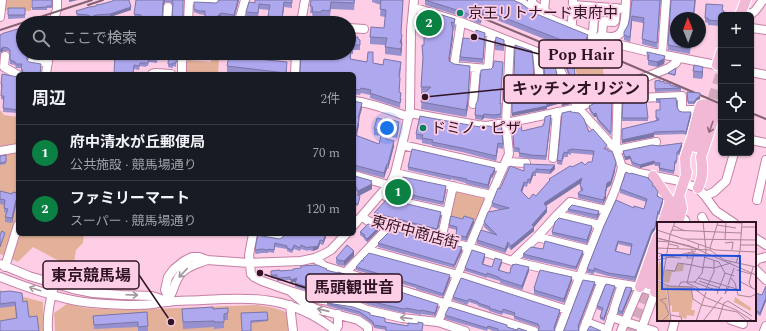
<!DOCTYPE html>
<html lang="ja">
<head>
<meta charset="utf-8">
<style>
	:root { --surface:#171b24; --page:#242831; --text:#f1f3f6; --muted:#9ea1a6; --line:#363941; --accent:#0b8043 }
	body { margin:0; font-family:Spectral,"Noto Sans JP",serif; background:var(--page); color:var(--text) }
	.controls { position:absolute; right:12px; top:12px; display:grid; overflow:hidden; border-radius:6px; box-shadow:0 1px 3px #0004 }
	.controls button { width:36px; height:36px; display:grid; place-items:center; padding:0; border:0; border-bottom:1px solid var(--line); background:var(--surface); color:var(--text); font:20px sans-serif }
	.compass { position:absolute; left:670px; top:12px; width:36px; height:36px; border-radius:50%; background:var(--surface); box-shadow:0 1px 3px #0004; rotate:359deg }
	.you { position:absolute; left:387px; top:128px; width:14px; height:14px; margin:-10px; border:3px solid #fff; border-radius:50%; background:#1a73e8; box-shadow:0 0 0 6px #1a73e833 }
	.badge { display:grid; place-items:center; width:26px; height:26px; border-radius:50%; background:var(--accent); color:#fff; font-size:13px; font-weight:700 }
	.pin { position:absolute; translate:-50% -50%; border:2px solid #fff; box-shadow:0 1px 4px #0006 }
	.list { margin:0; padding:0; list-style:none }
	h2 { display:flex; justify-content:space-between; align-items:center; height:52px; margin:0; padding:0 16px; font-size:17px }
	h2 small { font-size:13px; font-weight:400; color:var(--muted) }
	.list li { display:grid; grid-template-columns:26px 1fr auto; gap:12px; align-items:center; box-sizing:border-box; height:56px; padding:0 16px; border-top:1px solid var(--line) }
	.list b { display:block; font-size:15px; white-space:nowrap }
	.list p { margin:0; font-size:13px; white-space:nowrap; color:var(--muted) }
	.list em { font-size:13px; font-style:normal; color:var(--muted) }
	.icon { flex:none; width:22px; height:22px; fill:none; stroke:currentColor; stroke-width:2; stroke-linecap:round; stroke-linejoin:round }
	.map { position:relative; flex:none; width:766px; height:331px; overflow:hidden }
	.search { position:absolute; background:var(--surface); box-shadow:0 1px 3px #0004; left:16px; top:16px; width:340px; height:44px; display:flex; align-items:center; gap:10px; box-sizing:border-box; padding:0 14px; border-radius:22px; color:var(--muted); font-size:15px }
	.panel { position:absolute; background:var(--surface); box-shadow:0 1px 3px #0004; left:16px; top:72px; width:340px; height:164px; border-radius:6px }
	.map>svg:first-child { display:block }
</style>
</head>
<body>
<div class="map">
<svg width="766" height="331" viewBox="0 0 766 331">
	<rect width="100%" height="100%" fill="#fdcee5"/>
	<path fill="#e3b199" d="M4 0H31V11L3 10Z
		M211 59 219 60 218 74C209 74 191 75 184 70L186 60 211 62Z
		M575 67 603 69 605 94 580 104 567 80 578 79Z
		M0 110 4 115 18 117V143L9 146 0 148Z
		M18 149V219L8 257 0 254V153Z
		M455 189 486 196 477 222 449 215Z
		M18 234H84L83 243 76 250 74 263 76 270 33 247 18 262 10 258Z
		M0 290 4 292 43 302V315L45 331H0Z
		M67 304 86 308 125 310 258 305 274 308 286 312 289 331H55L54 313Z"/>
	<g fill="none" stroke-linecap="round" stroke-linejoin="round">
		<path stroke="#d4a9be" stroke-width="10" stroke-dasharray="10 5" stroke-linecap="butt" d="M708 113 721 72
			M630 331 649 284"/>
		<g stroke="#c77fa5" stroke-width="10">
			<path id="minor" d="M189 0 214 2
				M245 0 239 21 258 23
				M519 0 536 13 604 41 650 52 721 66
				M532 0V3L541 10 548 13
				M573 5 625 9
				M413 8 422 10 461 22 555 59 578 108 616 150 622 167 639 173 675 180 698 188 705 196 716 211 734 223
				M544 11 545 0
				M748 13 751 14 755 11 763 0
				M0 17 2 0
				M54 20 87 23
				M461 22 454 66 488 69 491 34
				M53 23 57 9V0
				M96 23 115 22 138 23
				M167 23 168 7
				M188 23 189 0
				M301 23 305 0
				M572 23 573 1
				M349 28 364 29
				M751 28 766 30
				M593 31 595 7
				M601 35C628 45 625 17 626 0
				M602 35 603 23 604 21 614 22 615 21 616 8
				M662 54 666 0
				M5 56 4 67 18 75
				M32 61 48 63
				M751 72 766 75
				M46 74 49 53
				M152 74 155 73 171 74
				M182 74V62L184 53
				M295 74 296 53
				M618 89 616 150 656 142
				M507 90 540 83 537 52
				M618 99 682 96V110H699
				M354 101C373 103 391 111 409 117
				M473 104 476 68
				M410 113 477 125 486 126 506 123 578 108 633 82 669 68 676 63 678 58
				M751 140 766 143
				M402 145 503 168
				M0 151 18 148
				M553 158 557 112
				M506 162 526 163
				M395 173 491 195
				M354 175 388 185
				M382 193 389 199 447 212
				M705 196 714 192 726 181 734 153
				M757 200 766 160
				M557 215 600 225
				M362 216 368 221 373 223 469 247 512 261 580 277 602 281 622 284 640 287 658 293
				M680 216 685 220 686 223
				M702 217 705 223
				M354 225 391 182 395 173 402 145 410 110 411 30 414 0
				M253 234 249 255 251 274 254 277 262 281 290 291 304 303 316 309 358 320 368 327V331
				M263 234 279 237 280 234
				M537 237 590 250
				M755 238 766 245
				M441 240 453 186
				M368 250 458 275 567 310
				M315 258 324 266 534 331
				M512 261 537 237 557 215 570 202 606 210
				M755 262 758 259 766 257
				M0 264 29 276 73 289 93 293 121 295 152 296 167 301
				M5 267 18 225
				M755 269 766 280
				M346 272 389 227
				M0 277C23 286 47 295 72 300 90 304 108 304 126 305 135 305 145 305 153 304 158 303 163 302 168 302 179 300 191 301 202 300 255 297 292 296 336 331
				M290 291 317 299 355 305 367 310 402 318 438 322 465 331
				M169 298C174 291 173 287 177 280 183 267 195 265 207 260
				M170 301 169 298 165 290 168 277 174 269 184 261 192 257H199L207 260 249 263 301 261 315 258 324 254 331 250 346 234
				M290 305 293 331
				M611 317 654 331
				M731 320 743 324
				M438 322 491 195 509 154 506 123 510 42
				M586 322 607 330
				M335 330 338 326V314
				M641 330 655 292
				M48 331C47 317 49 304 53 290
				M559 331C572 297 585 262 599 227 607 208 618 188 622 167
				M583 331 602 281
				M607 331 622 284
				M621 331 640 287
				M672 331 675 320
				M764 331 766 326"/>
		</g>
		<g stroke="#fff" stroke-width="12">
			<path id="major" d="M740 15 746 0
				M717 65 721 52
				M696 147 708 113
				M653 176 670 201 669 204 663 223
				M686 177 685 158 692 137 699 110 701 105C707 103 715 105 716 112L701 157C703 167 703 178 698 188
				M670 223 687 172
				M678 223 682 208 680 199
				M649 284 658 258
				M640 287 658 236
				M655 292 658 282"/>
		</g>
		<use href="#minor" stroke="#fff" stroke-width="8"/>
		<use href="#major" stroke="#f2b9d7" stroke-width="10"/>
		<path stroke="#836072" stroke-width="2" d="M88 5 103 0
			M473 14 598 66
			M0 30 92 0
			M576 42 721 104
			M751 113 766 119"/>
	</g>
	<path fill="#9690ce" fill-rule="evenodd" d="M32 0H52V8H47V10H32Z
		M113 0 131 10 110 17 96 18 91 20 88 18 77 17 76 11 96 6 113 1Z
		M136 0H184L172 20 173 7 171 3 169 2H165L142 23 143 21 141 19 134 17Z
		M219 0H239L234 19 221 17 215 21H209L205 19V15L199 14 194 12V2L216 3Z
		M255 0H292V8L284 7 282 23 268 21 269 10 259 9 258 18 246 16V12L255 3Z
		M311 0H355L354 10 331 9 330 17H329V18L322 17 321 19H319V20H313L312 13H310Z
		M372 0H403L401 34 402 50 401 56 385 54V45L370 44V37L384 28 385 17 380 16 381 5 372 2Z
		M425 0 534 13 588 40 582 54 484 15 480 24 463 17 425 5Z
		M661 0 657 48 642 44 643 23 632 21 630 42 624 40V32L628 25 630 17Z
		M671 0H696L694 18H676V42H691L690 54 668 50Z
		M8 8H25V18L8 19Z
		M722 10 724 15H721V26L708 25V23L705 22V18Z
		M455 19V26L454 31 453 30V37L449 61 470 73 468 98V107L466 117 421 109 422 95V94H421V87L423 60 422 45H424L425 29 422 28V21Z
		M0 35 23 53H44L43 57 30 56 28 57 27 59 29 62 41 68V74H23L21 71V68H16L15 65 10 64V53L8 51H3L1 53Z
		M349 37 360 40V50H353V54H351V59L373 63 401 67 400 77V83L399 92 401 93 400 108 370 98V95L361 93 360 95 354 94V74L349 53Z
		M485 37 483 63 460 61V57L475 39Z
		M504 40V51L495 50V45Z
		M101 53H158L157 63 149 62 148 66H146V67L140 66 139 70 134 69 115 57 101 54Z
		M165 53H177L176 67 173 66V68L168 67 169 53Z
		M647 54 665 61 664 64 657 67 648 65V60L647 59Z
		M543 57 559 95 570 104 562 106 561 103 547 107V109L512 116 522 100 521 90 541 85 545 82Z
		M566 65H574L575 79H570L566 69Z
		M227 66 287 69 286 74H242L227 72Z
		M503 66 500 104 501 103V118L494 119 484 118 482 120 475 119V115L478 100 491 69Z
		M703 67V74L702 79 693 78V71Z
		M676 68 675 76 668 74V73Z
		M18 77V113L3 112 4 100 1 99 2 88H1V84Z
		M514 77 534 79 519 82H514Z
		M655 81 681 88V91L655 92Z
		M645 90V92L623 93V91Z
		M687 92 700 93V99L697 100 694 104H688Z
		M611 95V135H610L598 122 596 117H594L591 114 589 109V106Z
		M676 98 677 107 679 111 691 116 686 135 683 134 654 135V137L622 143 656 120V110H660V103H656V99Z
		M354 101 362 108 359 118V125L357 136 379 144 381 136 374 135V129L399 127 397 138 387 136V139L394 146 388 169H387L384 178 354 170Z
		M623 101 648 118V121H622Z
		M571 112 589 132 607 149 615 171 611 185 607 188 606 194V198L603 204 578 198V194L581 191 580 189 581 183 546 206 547 212 534 227V231L511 250 508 247 505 253 477 244V240L491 233 484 227V222L501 210 492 207V203L500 189 524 171V164L555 169 550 174 536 173V176H533L530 184 528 183 527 187 524 186 522 192 529 199 536 196 549 181V179L572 167 585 165 592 162 594 155 571 153V155L568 154V157H564V159H563L562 165 557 164V160Z
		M420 116 503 144V149L498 148 496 161 462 152 432 146V145L422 143V140L416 139V134Z
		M551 119 546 160 530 159 526 158 519 157V152H514L512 123 518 126 522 131 543 126 544 124Z
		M659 146H682L679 155H677V162L676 164H675L674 174 659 171V166H655L654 164 640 168 632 165 630 159 625 160 623 154V151Z
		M6 155V164L0 165V156Z
		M408 167 495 172 492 178H491L488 189 466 184V183L451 179V180L408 170Z
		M355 176 372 181V189L359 196 360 198 358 206 354 205V194L358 196 354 188V179H355Z
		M649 180 658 195V196L663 202 659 215H658L655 230 652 234 635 281 608 276 594 272V274L587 273V269L634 208 644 209 646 202 620 193V189ZM618 244 631 247 630 255 616 251Z
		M446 190 443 205 394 195V191Z
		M0 191 12 194 18 193V203L17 205H16L12 223 5 222V217L6 213 4 212V205L0 204Z
		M568 209 599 214 597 219 568 212Z
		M374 213 441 216 437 233 374 218Z
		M474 223 466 241 456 238 457 230 449 228V225Z
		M592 229 587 244 552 235V232Z
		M378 231 367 242 364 239V238L360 235V232Z
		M262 236 280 239 284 236 326 237 323 245 320 244 318 249 313 251 308 250V251L301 249 300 251 294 249 292 253 287 251V249L275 247 274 253 269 252 268 253H262L256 254 255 253V249Z
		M378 243 462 251 454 268 378 247Z
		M523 254H583L576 270 523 258Z
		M354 256 344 266 338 265 336 263V258Z
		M485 258 483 264 492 267 502 263 499 270 508 273 529 271 522 290 500 283V281L493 279 487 277V278L465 271V268Z
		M356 267 450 279 443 297 416 289V288L356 270Z
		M327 270 438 307 435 316 421 314V315L406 312 405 313H403L369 305 356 300 318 294 295 287V282L291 283 290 280 279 281H277V279L271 278V271Z
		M572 281 564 303 534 294V288Z
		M766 286V301L760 316 757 314 756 317 755 316V294L762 295Z
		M615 288 604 321 600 319V317L602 311 597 309V306Z
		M632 291 622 315 618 314V310Z
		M0 292 23 302 29 317 16 319 15 306 0 308Z
		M453 297 560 313 554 330 539 329 538 327 514 319V316L503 313 502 315 489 311V310L478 306V305L469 302 467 305 453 300Z
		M327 303 353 307 385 322 408 326H423L386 330 374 328 373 325 371 323 360 315 327 306Z
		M228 308V320H224V328L214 329V327L183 329 182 309H213Z
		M147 312 148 331H138V327L94 329 93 316Z
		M267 312 268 321 251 323 241 313Z
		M445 315 507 327 517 330 527 331H493L488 329 487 331 445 319Z"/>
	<path fill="#7a76a7" d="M69 0H78L69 2Z
		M164 0H165V2L163 7V3Z
		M238 0H239L234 19V15Z
		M284 2V7L282 23V18Z
		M131 7V10L110 17V14Z
		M484 10V15L480 24V19Z
		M221 13V17L215 21V18Z
		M96 15V18L91 20V17Z
		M632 16V21L630 42V37Z
		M453 29V37L449 65V58Z
		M588 35V40L582 54V48Z
		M402 36V50L401 56 400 43Z
		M3 47V51L1 53 0 56 1 49Z
		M29 53H30V56L28 57 27 60V56Z
		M665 56 664 64 657 67V62Z
		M470 66 468 102V99V107L466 117V110Z
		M703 67V74L702 79V72Z
		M534 74V79L519 82V77Z
		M700 96V99L697 100 694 104V102L697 98Z
		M561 100V103L547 107V109L512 116V113L547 104Z
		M570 101V104L562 106V103Z
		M362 103V108L358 123V118Z
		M691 112V116L686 135V132Z
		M596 113V117H594V114Z
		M484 114V118L482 120V116Z
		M551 115V119L546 160V156Z
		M359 120V125L355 140V135Z
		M399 122V127L397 138V132Z
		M654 133V137L622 143V140Z
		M394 141V146L388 169V164Z
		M498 143V148L496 161V156Z
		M682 143V146L679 155V151Z
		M630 156V159L625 160V157Z
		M654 161V164L640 168V165Z
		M616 162 615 171 611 185 607 188 605 195 606 194V198L603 204V200L607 183Z
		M387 164V169L384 178V173Z
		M555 165V169L550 174V170Z
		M495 168V172L492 178V175Z
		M533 172V176L530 184V180Z
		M491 174V178L488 189V185Z
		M582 178V182L544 207V203Z
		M372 181V189L358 196V191Z
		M524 182V186L521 196V191Z
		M446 186V190L443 205V202Z
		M663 199V202L659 215V212Z
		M16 200V205L12 223V218Z
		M547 208V212L534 227V231L511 250V246Z
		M599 211V214L597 219V215Z
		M658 211 655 230 652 234 635 281V277Z
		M441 212V216L437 233V229Z
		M474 219V223L466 241V237Z
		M592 226V229L587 244V240Z
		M378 228V231L367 242V239Z
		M326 234V237L323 245V241Z
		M320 240V244L318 249 313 251V247Z
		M618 241V244L615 254V251Z
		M508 242V247L505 253V249Z
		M462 247V251L454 268V265Z
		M354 251V256L344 266V261Z
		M583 251V254L576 270V267Z
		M485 254V258L482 268V264Z
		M502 260V263L498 273V270Z
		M529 267V271L522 290V286Z
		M450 275V279L443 297V294Z
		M572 277V281L564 303V299Z
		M297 278V281L291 283V280Z
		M595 282V285L578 329V326Z
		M615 286V288L604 321V318Z
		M632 288V291L622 315V312Z
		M766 298V301L760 316V313Z
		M438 304V307L435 316V313Z
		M560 310V313L554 331V328Z"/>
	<path fill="#aea8ef" stroke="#7a76a7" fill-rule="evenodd" d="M32 0H52V6H47V7L32 8Z
		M113 0H129L131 7 110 14 96 15 91 17 88 15 77 14 76 11 89 7 96 6V5L102 4 113 1Z
		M136 0H164L163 3 162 19 163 23H142L143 19 141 15 134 14Z
		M172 0H183V23H170L172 20 173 3Z
		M219 0H238L234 15 221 13 215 18 209 17 205 16V11H199L194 9V2L216 3 219 1Z
		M255 0H292V3L284 2 282 18 268 16 270 5 259 4 258 13 246 12 249 2 255 3Z
		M311 0H354V3L331 2 330 10H329V11L322 10 321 12H313L312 6H310Z
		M381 0H403L401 33 402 36 400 43H402L401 49 385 47 387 38 370 37 371 27 384 28 386 10 380 9Z
		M425 0H513L522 4 534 13 588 35 582 48 484 10 480 19 463 12Z
		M632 0H660L657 43 642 39 644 22H643L644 18 632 16 630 37 624 35V32L628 25 630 17Z
		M671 0H695L693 18H676V42H690V49L668 45Z
		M706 4 723 5 722 10 724 11V15H721V21L708 20V18H705Z
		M8 8H25V15H8Z
		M426 10 455 19 454 23 451 22 453 29 449 58V61L454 64 470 66 468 96V99L466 110 421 102 422 95 431 87H421L423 57 422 45H424V33L425 28 428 23 422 21Z
		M47 20 48 23H38Z
		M18 29H23V53H29L27 56V60L29 62 41 64 40 74H23V72L21 67 22 64H16L15 62 10 60V50L8 48 3 47 1 49 0 52V35L4 33Z
		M476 30 485 33 483 59 460 57 463 38 475 39Z
		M349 37H358V39L360 40V45H353V49H351L350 59 367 62 368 52H373V63L383 65 384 59 401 62 399 75 400 78 399 92 401 93 400 99H401L400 103 370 93 371 90 361 88 360 90 354 89V74H300L301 53H349Z
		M496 37 504 40V46L495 45Z
		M515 45 532 51 534 74 519 77H514Z
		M647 52 665 56 664 59 657 62 648 60 649 55 647 54Z
		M113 53H158L157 59H149L148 63H140L139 66 134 65 133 74H114L115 53Z
		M169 53H177L176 63H173V64H168Z
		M229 56 287 62 286 73 227 66Z
		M543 57 551 60 556 70 559 95 567 94 570 101 562 103 561 100 547 104V106L512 113V102L523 100 521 90 541 85 545 82 551 81 550 79H545Z
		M494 61 503 62 500 104 501 103V114L494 115 484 114 482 116 475 115 476 104 478 100 481 70 491 69 493 67Z
		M566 65H574L575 75 570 76Z
		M694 65 703 67 702 72 693 71Z
		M676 68 675 75 668 73Z
		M2 74 18 77V110L3 108 4 96H1L2 84H1Z
		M660 80V82L664 81V83H670V85L681 88 655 89V81Z
		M687 92 700 93V96L697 98 694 102H688Z
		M611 95 612 96 611 132H610L598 119 596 113 594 114 591 111 589 106Z
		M676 98 677 107 679 111 682 112H691L686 132 683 131 654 132V133L622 140V129L659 120 658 118H656V110H660V100L656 99Z
		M646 100 648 118H622L623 101Z
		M354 101 362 103 358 118H359V120L355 135 379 144 382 131 374 129 377 118 385 120V118L399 122 397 132 387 131 386 139 394 141 388 164H387L384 173 354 165Z
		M571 111V112L579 113 584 119 589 132 593 129 607 145 604 149H608V151H612L616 162 615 167 611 181 607 183 605 194H606L603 200 578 194 579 192 583 190 580 185 582 178 544 203 547 208 532 225 534 227 511 246 508 242 505 249 477 240 481 230 497 235 484 222 488 212 509 208 492 203 498 188 500 189 510 166 524 171V164L555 165 550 170 536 169V172H533L530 180 528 179 527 183 524 182 521 191 529 199 533 194 536 196 550 180 549 179 570 166H571L572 167 582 162 585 165 588 162H592L594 151 571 149V150H568V153L564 152V154H563L562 161 557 160 558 154 562 113Z
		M551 115 546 156 530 155 526 154 519 153V148H514L512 123 517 122 518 126 521 125 522 131 543 126V124H544L545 117Z
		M420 116 480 127V126H489L495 128V126L501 125 503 144 498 143 496 156 462 148 432 142 433 140 422 138 423 135 416 134Z
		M682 143 679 151 677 152V159L676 161H675L674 171 659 168 660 163H655L654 161 640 165 632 162 630 156 625 157 623 151 652 145 659 146Z
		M412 149 495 168 492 175 491 174 488 185 466 180 467 179 451 176 408 167Z
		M6 155V162L0 163V156Z
		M626 172 630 174 631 173 649 178 648 179 650 180 653 184 652 186H654L658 192 657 196 663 199 659 212 658 211 655 227 652 230 635 277 608 273 594 268V271L587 269 604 226 616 200 634 208V206L644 209 647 199 620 189ZM618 241 632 244 630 255 615 251Z
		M355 176 372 181 371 182 372 184 358 191 354 183V182L356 181 354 179 356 178Z
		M403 177 446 186 443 202 394 191 400 184Z
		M0 191 12 194 13 192 18 193V198L17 201 16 200 12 218 5 217 8 209 4 208 5 200 0 199Z
		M354 194 360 196 358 204 354 203Z
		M387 199 441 212 437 229 374 213Z
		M572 205 599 211 597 215 568 209Z
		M451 216 463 219 464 216 474 219 466 237 456 235 457 227 449 225Z
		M559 218 592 226 587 240 552 232 555 222Z
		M368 224 376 226 378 228 367 239 364 236 365 235 360 232Z
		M391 230 462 247 454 265 378 243Z
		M2 231 5 233 0 247V235Z
		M258 234H259L262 236 280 239 284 236V234H326L323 241 320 240 318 246 313 247H308V248L301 245 300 248 294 245 292 250 287 248V246L275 243 274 250 269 249 268 250 262 249 256 250 255 249Z
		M545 241 583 251 576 267 523 254 531 247 543 249Z
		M347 245 354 251 344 261 338 260 336 258Z
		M472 250 485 254 482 264 492 267 495 258 502 260 498 270 508 273H510L511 267H512L513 264 514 265 515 264 529 267 522 286 500 279V278L493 275 487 273V275L465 268Z
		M369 253 450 275 443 294 416 285 356 267 362 260 363 261V259Z
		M317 265 327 269 326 270 338 273V272L438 304 435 313 421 310V311L406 308 405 309H403L369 301 356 296 318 290 295 283 297 278 291 280 290 277 279 278 277 277V275H271V271L280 270V271L293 270V269L301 268V266Z
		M540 270 572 277 564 299 534 290 535 288H534Z
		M461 278 560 310 554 328 555 331H538L539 329V326L538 324 514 316 515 313 503 309 502 312 489 308 490 307 478 303V302L469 299 467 301 453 297Z
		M583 280 595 282 578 326 579 331H563L564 330Z
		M606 284 615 286 604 318 600 317 603 308 597 306Z
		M766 286V298L760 313 757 311 756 314 755 313V293L762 295Z
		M626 287 632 288 622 312 618 310Z
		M10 291 22 293 23 302 27 301 29 317 37 316 39 331H0V321L17 318 15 302 0 304V292Z
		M327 303 353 307 370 313V315L385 318V322L408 326V323L418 324V322L423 323 422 331H386V327L374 325 373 322 371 320 360 312Z
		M213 307V309L228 308V313L224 314V322H214V321L183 322 182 309Z
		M449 307 507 325V327L517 330 518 328 527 331H498V329L488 326 487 328 445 315Z
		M147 312 148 326 138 327V322L94 325 93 316Z
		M267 312 268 320 251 321V331H242L241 313Z
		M590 326 601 331H587Z"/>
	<defs><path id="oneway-shaft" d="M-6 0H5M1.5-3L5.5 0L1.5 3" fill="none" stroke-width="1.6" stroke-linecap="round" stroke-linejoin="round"/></defs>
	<use stroke="#90667d" href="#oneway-shaft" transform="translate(711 127) rotate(109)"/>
	<g stroke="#a1959c">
		<use href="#oneway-shaft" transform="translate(183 273) rotate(133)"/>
		<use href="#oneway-shaft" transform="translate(35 289) rotate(-162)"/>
		<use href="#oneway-shaft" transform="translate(132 295) rotate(2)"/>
		<use href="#oneway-shaft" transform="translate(323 310) rotate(-167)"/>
		<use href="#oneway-shaft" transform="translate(406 318) rotate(-173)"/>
	</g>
	<g fill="#068161" stroke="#fdcee5" stroke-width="1.5">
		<circle cx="460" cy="13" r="4"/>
		<circle cx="423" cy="128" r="4"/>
	</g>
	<g text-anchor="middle" stroke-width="3.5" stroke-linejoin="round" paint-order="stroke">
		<g font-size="15" fill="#2f1423" stroke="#fdcee5" text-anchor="start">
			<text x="468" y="18">京王リトナード東府中</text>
			<text x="431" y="133">ドミノ・ピザ</text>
		</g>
		<g font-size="15" fill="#2f1423" stroke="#fdcee5">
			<text transform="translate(415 232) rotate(15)" y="5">東府中商店街</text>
		</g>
	</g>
	<g transform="translate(657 222)">
		<rect width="99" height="99" fill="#fdcee5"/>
		<path d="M2 38 8 48 18 49 20 42H27L26 49 15 50 12 61 6 60 0 57ZM0 60 9 64 13 99H0ZM11 64 34 65 36 77 34 88H38L37 94 30 93 29 97 22 94V90H15V84L12 83ZM78 75 94 86V89L77 80Z" fill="#e3b199"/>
		<path fill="none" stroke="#ab8497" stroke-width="1" d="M67 0 85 1M60 3 79 6M17 4 28 9M85 5H99M0 8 27 17 99 18M15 8 84 11M0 16 41 27 42 22M0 16 33 24 99 53M68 17 69 0M30 18 58 28 99 30M0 19 12 20M68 21 76 20 75 28M12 22 21 24V27M83 23H99M0 26 54 28M1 26 0 31 5 32 2 35M53 26 61 0M34 27 37 32 30 61 41 66V70M53 28 67 38 99 45M11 35 24 36M47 35 62 40 68 51 77 54M36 36H30L31 31 48 33M0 38 39 29M79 41 83 29 85 0M35 43 47 46M47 45 57 46 74 41M9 48 18 49 21 41 35 43M80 48 94 52M42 56 80 67M74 56 78 61 81 73 93 75 99 72M0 59 12 64 35 65 50 76 79 88 96 99M42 59 63 66M5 60 13 13 18 0M37 60 61 69M84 60 99 68M10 63 14 99M71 63 77 46M22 64 24 60H38L45 51 49 28 46 0M70 64 68 72 72 64M34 65 36 77 45 83 80 90 90 99M95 66 92 61 96 45M49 67 57 50V38M60 72 68 51M14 93 24 95 25 99M6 98 12 92 8 82 3 78 10 76M39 99 49 70M46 99 65 75M61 99 67 81 71 79 95 94"/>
		<path fill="#1d4ed8" fill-opacity="0.15" stroke="#1d4ed8" stroke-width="2" d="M5 33 83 34V68L5 67Z"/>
		<rect width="99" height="99" fill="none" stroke="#2f1423" stroke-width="2"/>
	</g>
	<path fill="none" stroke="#2f1423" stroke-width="1.5" d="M474 37L539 54M425 97L504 89M171 322L139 275M260 273L306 288"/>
	<g fill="#2f1423" stroke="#fdcee5" stroke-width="1.5">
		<circle cx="474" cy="37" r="4"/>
		<circle cx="425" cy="97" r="4"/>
		<circle cx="171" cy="322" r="4"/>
		<circle cx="260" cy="273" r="4"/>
	</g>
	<g fill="#fdcee5" stroke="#2f1423" stroke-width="1.5">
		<rect x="539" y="40" width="83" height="28" rx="4"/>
		<rect x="504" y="75" width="144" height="28" rx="4"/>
		<rect x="43" y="261" width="96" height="28" rx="4"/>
		<rect x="306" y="274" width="96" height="28" rx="4"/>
	</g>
	<g font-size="16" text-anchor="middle" font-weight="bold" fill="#2f1423">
		<text x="581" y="60">Pop Hair</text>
		<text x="576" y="94">キッチンオリジン</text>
		<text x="91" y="281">東京競馬場</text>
		<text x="354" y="293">馬頭観世音</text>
	</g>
</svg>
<div class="controls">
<button>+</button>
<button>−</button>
<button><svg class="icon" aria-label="locate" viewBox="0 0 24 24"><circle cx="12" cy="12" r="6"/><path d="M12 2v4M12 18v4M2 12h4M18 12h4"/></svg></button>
<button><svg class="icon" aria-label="layers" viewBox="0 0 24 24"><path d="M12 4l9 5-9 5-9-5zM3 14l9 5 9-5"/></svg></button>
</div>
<svg class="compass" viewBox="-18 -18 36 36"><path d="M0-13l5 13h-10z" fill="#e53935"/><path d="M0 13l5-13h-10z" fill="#9ea1a6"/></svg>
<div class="you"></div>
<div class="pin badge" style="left:398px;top:192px">1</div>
<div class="pin badge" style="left:429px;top:23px">2</div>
<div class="search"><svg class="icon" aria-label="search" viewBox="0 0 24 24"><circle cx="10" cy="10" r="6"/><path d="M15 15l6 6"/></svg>ここで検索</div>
<section class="panel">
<h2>周辺<small>2件</small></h2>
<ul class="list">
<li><span class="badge">1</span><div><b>府中清水が丘郵便局</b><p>公共施設 · 競馬場通り</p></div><em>70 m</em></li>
<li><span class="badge">2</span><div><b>ファミリーマート</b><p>スーパー · 競馬場通り</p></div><em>120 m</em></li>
</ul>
</section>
</div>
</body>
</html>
